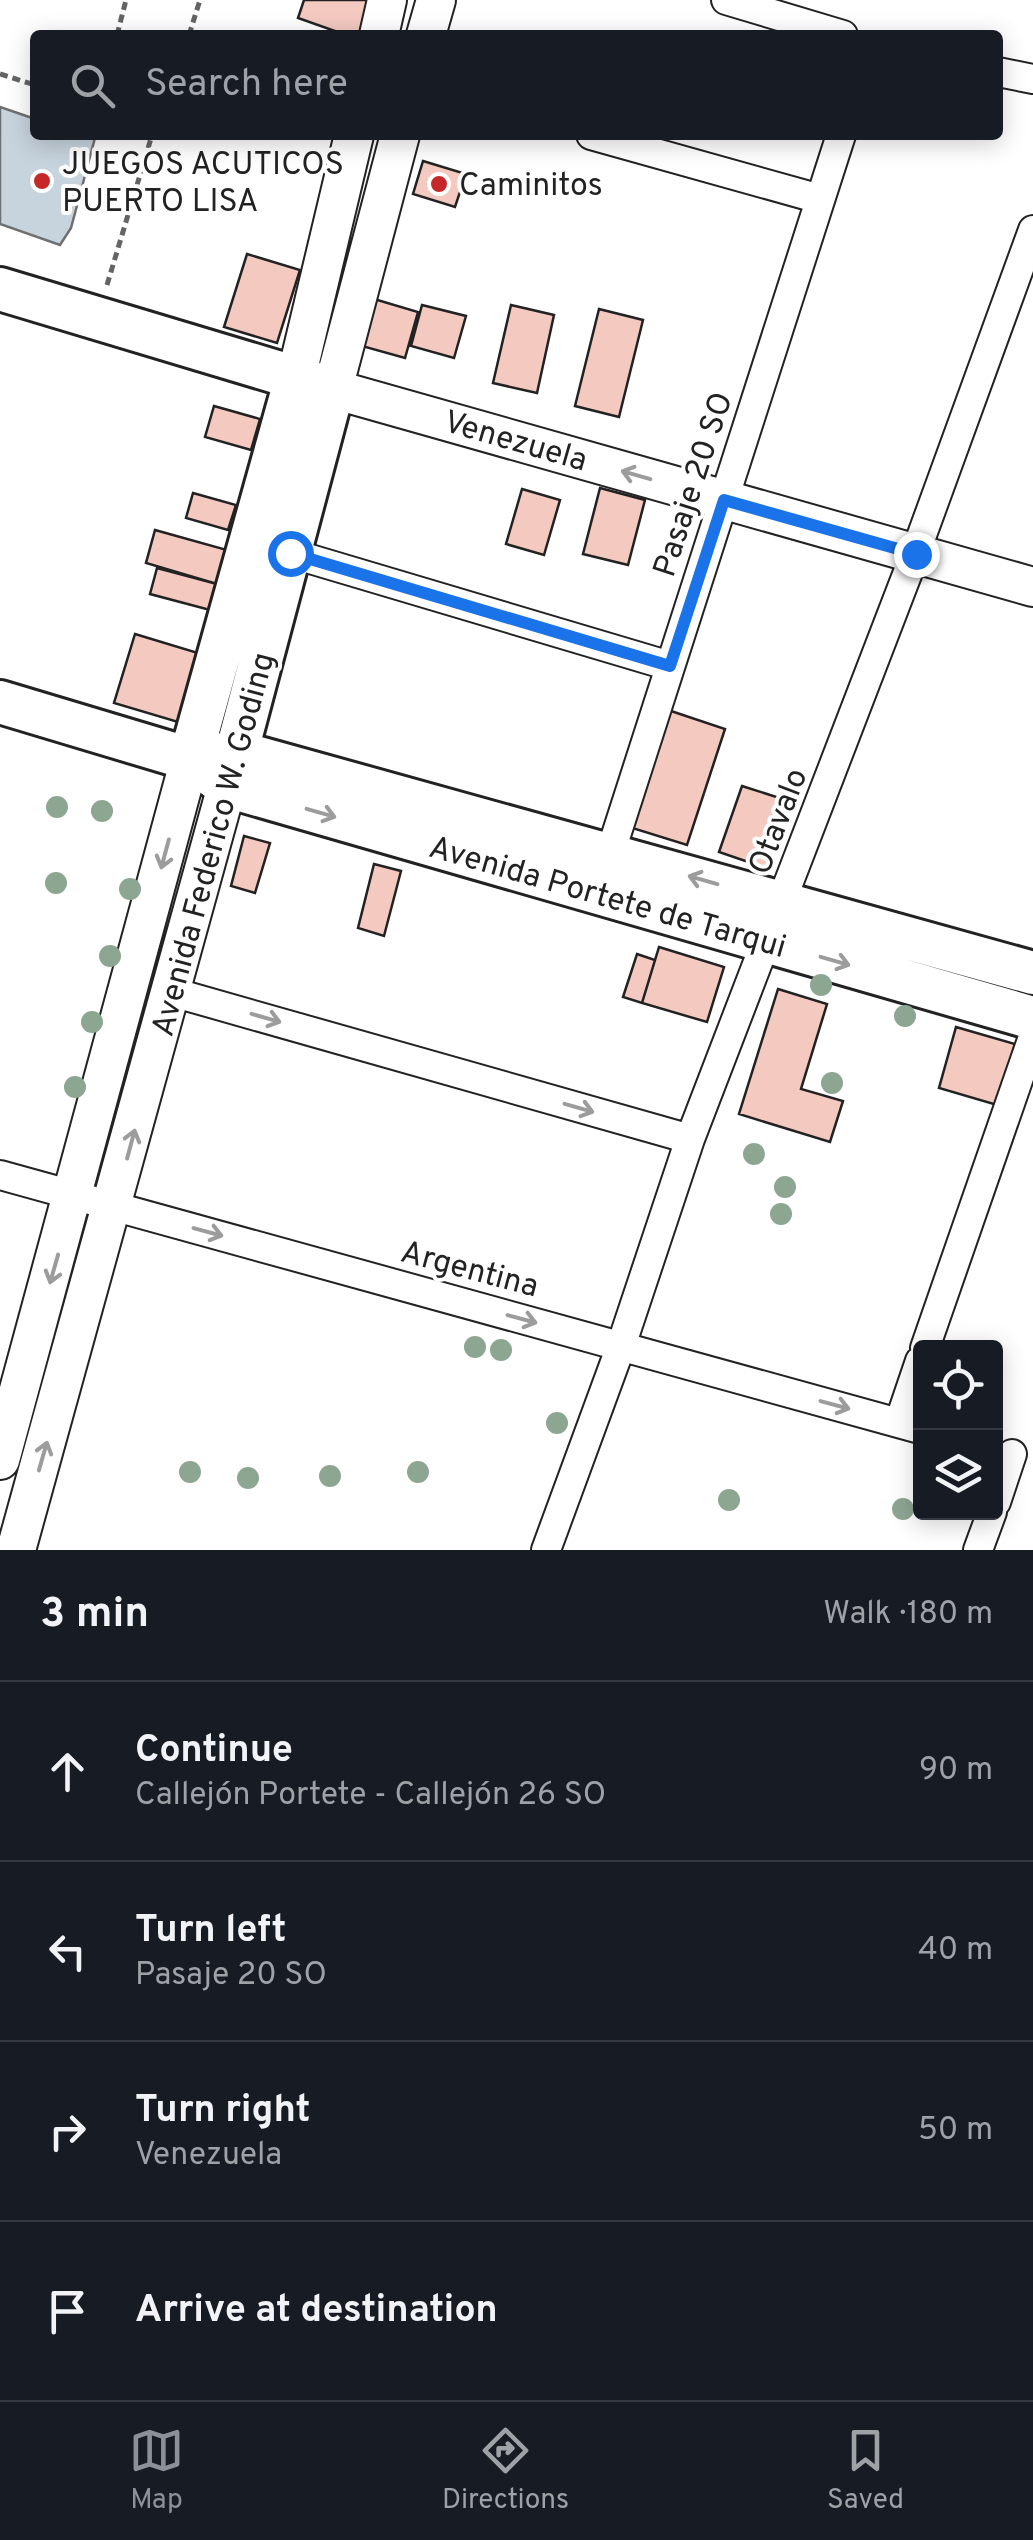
<!DOCTYPE html>
<html lang="en">
<head>
<meta charset="utf-8">
<style>
	:root { --surface:#171b24; --page:#20242c; --text:#f1f3f6; --muted:#9ea1a6; --line:#363941; --accent:#8c9099 }
	body { margin:0; font-family:Overpass,sans-serif; background:var(--page); color:var(--text) }
	.controls { position:absolute; right:30px; bottom:30px; display:grid; overflow:hidden; border-radius:10px; box-shadow:0 5px 25px #0003 }
	.controls button { width:90px; height:90px; display:grid; place-items:center; padding:0; border:0; border-bottom:2px solid var(--line); background:var(--surface); color:var(--text); font:50px sans-serif }
	.stop { position:absolute; width:30px; height:30px; margin:-22px; border:8px solid #1a73e8; border-radius:50%; background:#fff }
	.stop.end { background:#1a73e8; border-color:#fff; box-shadow:0 2px 10px #0008 }
	.list { margin:0; padding:0; list-style:none }
	h2 { display:flex; justify-content:space-between; align-items:center; height:130px; margin:0; padding:0 40px; font-size:42px }
	h2 small { font-size:32px; font-weight:400; color:var(--muted) }
	.list li { display:grid; grid-template-columns:65px 1fr auto; gap:30px; align-items:center; box-sizing:border-box; height:180px; padding:0 40px; border-top:2px solid var(--line) }
	.list b { display:block; font-size:38px; white-space:nowrap }
	.list p { margin:0; font-size:32px; white-space:nowrap; color:var(--muted) }
	.list em { font-size:32px; font-style:normal; color:var(--muted) }
	.icon { flex:none; width:55px; height:55px; fill:none; stroke:currentColor; stroke-width:2; stroke-linecap:round; stroke-linejoin:round }
	.map { position:relative; flex:none; width:1033px; height:1550px; overflow:hidden }
	.search { position:absolute; background:var(--surface); box-shadow:0 5px 25px #0003; left:30px; right:30px; top:30px; height:110px; display:flex; align-items:center; gap:25px; box-sizing:border-box; padding:0 35px; border-radius:10px; color:var(--muted); font-size:38px }
	.sheet { height:850px; background:var(--surface) }
	nav { display:flex; justify-content:space-around; align-items:center; box-sizing:border-box; height:140px; border-top:2px solid var(--line); background:var(--surface); font-size:28px; color:var(--muted) }
	nav a { display:grid; justify-items:center; gap:5px }
	nav .on { color:var(--accent) }
	.map>svg:first-child { display:block }
</style>
</head>
<body>
<div class="map">
<svg width="1033" height="1550" viewBox="0 0 1033 1550">
	<rect width="100%" height="100%" fill="#fff"/>
	<path fill="#c7d3dd" stroke="#6f6f6f" stroke-width="2.5" d="M0 107 35 119V135L95 138 71 228 60 245 0 224Z"/>
	<path fill="#f3c9c0" stroke="#222" stroke-width="2.5" d="M304 0H368L376 3 364 35H346L298 18Z
		M423 161 466 174 455 207 413 194Z
		M247 254 300 270 277 343 224 327Z
		M364 296 418 312 405 358 351 343Z
		M422 305 466 316 454 358 411 346Z
		M511 305 554 315 537 393 493 383Z
		M599 309 643 320 619 417 575 406Z
		M214 406 260 419 251 450 205 437Z
		M600 488 645 500 628 565 583 554Z
		M522 489 560 500 544 555 506 544Z
		M193 493 236 505 228 530 186 518Z
		M155 530 227 550 217 584 146 563Z
		M157 568 217 584 210 610 150 594Z
		M135 634 198 653 178 722 114 703Z
		M668 710 725 729 687 845 629 827Z
		M742 786 789 801 766 868 719 852Z
		M244 836 270 843 255 893 231 886Z
		M374 864 401 871 384 936 358 928Z
		M659 947 724 967 707 1022 642 1003Z
		M637 954 655 960 642 1003 623 997Z
		M778 989 827 1004 801 1089 843 1101 830 1142 739 1114Z
		M956 1027 1015 1044 997 1105 939 1088Z"/>
	<g fill="none" stroke-linecap="round" stroke-linejoin="round">
		<g stroke="#222" stroke-width="32">
			<path id="street" d="M726 0 843 35
				M998 72 1033 79
				M591 135 820 199
				M290 553 670 666
				M610 854 841 135
				M172 992 690 1139
				M0 1175 920 1429
				M925 1348 1033 1037
				M899 1423 920 1361
				M996 1502 1012 1454
				M546 1550 621 1346 690 1139 915 554 1033 230
				M978 1550 992 1512"/>
		</g>
		<g stroke="#222" stroke-width="42">
			<path id="secondary" d="M379 35 387 0
				M426 35 436 0
				M400 135 333 389 1033 587
				M296 378 354 135
				M0 1460 190 759
				M16 1550 227 786"/>
		</g>
		<g stroke="#222" stroke-width="48">
			<path id="primary" d="M0 289 333 389 230 777
				M0 702 190 759 227 786 1033 1018
				M190 759 237 752 1033 973
				M190 759 296 378"/>
		</g>
		<path stroke="#646464" stroke-width="5" stroke-dasharray="8 5" stroke-linecap="butt" d="M117 35 126 0
			M189 35 200 0
			M0 74 35 85
			M107 285 152 135"/>
		<use href="#street" stroke="#fff" stroke-width="28"/>
		<use href="#secondary" stroke="#fff" stroke-width="38"/>
		<use href="#primary" stroke="#fff" stroke-width="42"/>
	</g>
	<g fill="#8da692">
		<circle cx="57" cy="807" r="11"/>
		<circle cx="102" cy="811" r="11"/>
		<circle cx="56" cy="883" r="11"/>
		<circle cx="130" cy="889" r="11"/>
		<circle cx="110" cy="956" r="11"/>
		<circle cx="821" cy="985" r="11"/>
		<circle cx="905" cy="1016" r="11"/>
		<circle cx="92" cy="1022" r="11"/>
		<circle cx="832" cy="1083" r="11"/>
		<circle cx="75" cy="1087" r="11"/>
		<circle cx="754" cy="1154" r="11"/>
		<circle cx="785" cy="1187" r="11"/>
		<circle cx="781" cy="1214" r="11"/>
		<circle cx="475" cy="1347" r="11"/>
		<circle cx="501" cy="1350" r="11"/>
		<circle cx="557" cy="1423" r="11"/>
		<circle cx="190" cy="1472" r="11"/>
		<circle cx="418" cy="1472" r="11"/>
		<circle cx="330" cy="1476" r="11"/>
		<circle cx="248" cy="1478" r="11"/>
		<circle cx="729" cy="1500" r="11"/>
		<circle cx="903" cy="1509" r="11"/>
	</g>
	<defs><path id="oneway-shaft" d="M-6 0H5M1.5-3L5.5 0L1.5 3" fill="none" stroke-width="1.6" stroke-linecap="round" stroke-linejoin="round" transform="scale(2.5)"/></defs>
	<g stroke="#9c9c9c">
		<use href="#oneway-shaft" transform="translate(636 475) rotate(-164)"/>
		<use href="#oneway-shaft" transform="translate(321 813) rotate(16)"/>
		<use href="#oneway-shaft" transform="translate(165 854) rotate(105)"/>
		<use href="#oneway-shaft" transform="translate(703 880) rotate(-164)"/>
		<use href="#oneway-shaft" transform="translate(835 961) rotate(16)"/>
		<use href="#oneway-shaft" transform="translate(266 1018) rotate(16)"/>
		<use href="#oneway-shaft" transform="translate(579 1108) rotate(16)"/>
		<use href="#oneway-shaft" transform="translate(131 1144) rotate(-75)"/>
		<use href="#oneway-shaft" transform="translate(208 1232) rotate(15)"/>
		<use href="#oneway-shaft" transform="translate(54 1269) rotate(106)"/>
		<use href="#oneway-shaft" transform="translate(522 1319) rotate(15)"/>
		<use href="#oneway-shaft" transform="translate(835 1405) rotate(15)"/>
		<use href="#oneway-shaft" transform="translate(43 1456) rotate(-74)"/>
	</g>
	<g fill="none" stroke-linecap="round" stroke-linejoin="round">
		<path stroke="#1a73e8" stroke-width="12" d="M290 553 670 666 724 500 916 554"/>
	</g>
	<g fill="#c62828" stroke="#fff" stroke-width="4">
		<circle cx="42" cy="181" r="10"/>
		<circle cx="439" cy="184" r="10"/>
	</g>
	<g text-anchor="middle" stroke-width="8" stroke-linejoin="round" paint-order="stroke">
		<g font-size="32" fill="#222" stroke="#fff" text-anchor="start">
			<text x="62" y="174">JUEGOS ACUTICOS<tspan x="62" dy="37">PUERTO LISA</tspan></text>
			<text x="459" y="195">Caminitos</text>
		</g>
		<g font-size="32" fill="#222" stroke="#fff">
			<text transform="translate(516 440) rotate(16)" y="11">Venezuela</text>
			<text transform="translate(692 484) rotate(-72)" y="11">Pasaje 20 SO</text>
			<text transform="translate(777 821) rotate(-69)" y="11">Otavalo</text>
			<text transform="translate(212 844) rotate(-75)" y="11">Avenida Federico W. Goding</text>
			<text transform="translate(608 896) rotate(16)" y="11">Avenida Portete de Tarqui</text>
			<text transform="translate(470 1268) rotate(15)" y="11">Argentina</text>
		</g>
	</g>
</svg>
<div class="controls">
<button><svg class="icon" aria-label="locate" viewBox="0 0 24 24"><circle cx="12" cy="12" r="6"/><path d="M12 2v4M12 18v4M2 12h4M18 12h4"/></svg></button>
<button><svg class="icon" aria-label="layers" viewBox="0 0 24 24"><path d="M12 4l9 5-9 5-9-5zM3 14l9 5 9-5"/></svg></button>
</div>
<div class="stop" style="left:290px;top:553px"></div>
<div class="stop end" style="left:916px;top:554px"></div>
<div class="search"><svg class="icon" aria-label="search" viewBox="0 0 24 24"><circle cx="10" cy="10" r="6"/><path d="M15 15l6 6"/></svg>Search here</div>
</div>
<section class="sheet">
<h2>3 min<small>Walk · 180 m</small></h2>
<ul class="list">
<li><svg class="icon" aria-label="ahead" viewBox="0 0 24 24"><path d="M12 20V5M6 11l6-6 6 6"/></svg><div><b>Continue</b><p>Callejón Portete - Callejón 26 SO</p></div><em>90 m</em></li>
<li><svg class="icon" aria-label="left" viewBox="0 0 24 24"><path d="M17 20v-9H6M10 6l-5 5 5 5"/></svg><div><b>Turn left</b><p>Pasaje 20 SO</p></div><em>40 m</em></li>
<li><svg class="icon" aria-label="right" viewBox="0 0 24 24"><path d="M7 20v-9h11M14 6l5 5-5 5"/></svg><div><b>Turn right</b><p>Venezuela</p></div><em>50 m</em></li>
<li><svg class="icon" aria-label="arrive" viewBox="0 0 24 24"><path d="M6 21V4h12l-3 4 3 4H6"/></svg><div><b>Arrive at destination</b></div></li>
</ul>
</section>
<nav>
<a class="on"><svg class="icon" aria-label="map" viewBox="0 0 24 24"><path d="M3 6l6-2 6 2 6-2v14l-6 2-6-2-6 2zM9 4v14M15 6v14"/></svg>Map</a>
<a><svg class="icon" aria-label="directions" viewBox="0 0 24 24"><path d="M12 3l9 9-9 9-9-9zM9 14v-3h6M13 9l2 2-2 2"/></svg>Directions</a>
<a><svg class="icon" aria-label="saved" viewBox="0 0 24 24"><path d="M7 4h10v16l-5-4-5 4z"/></svg>Saved</a>
</nav>
</body>
</html>
